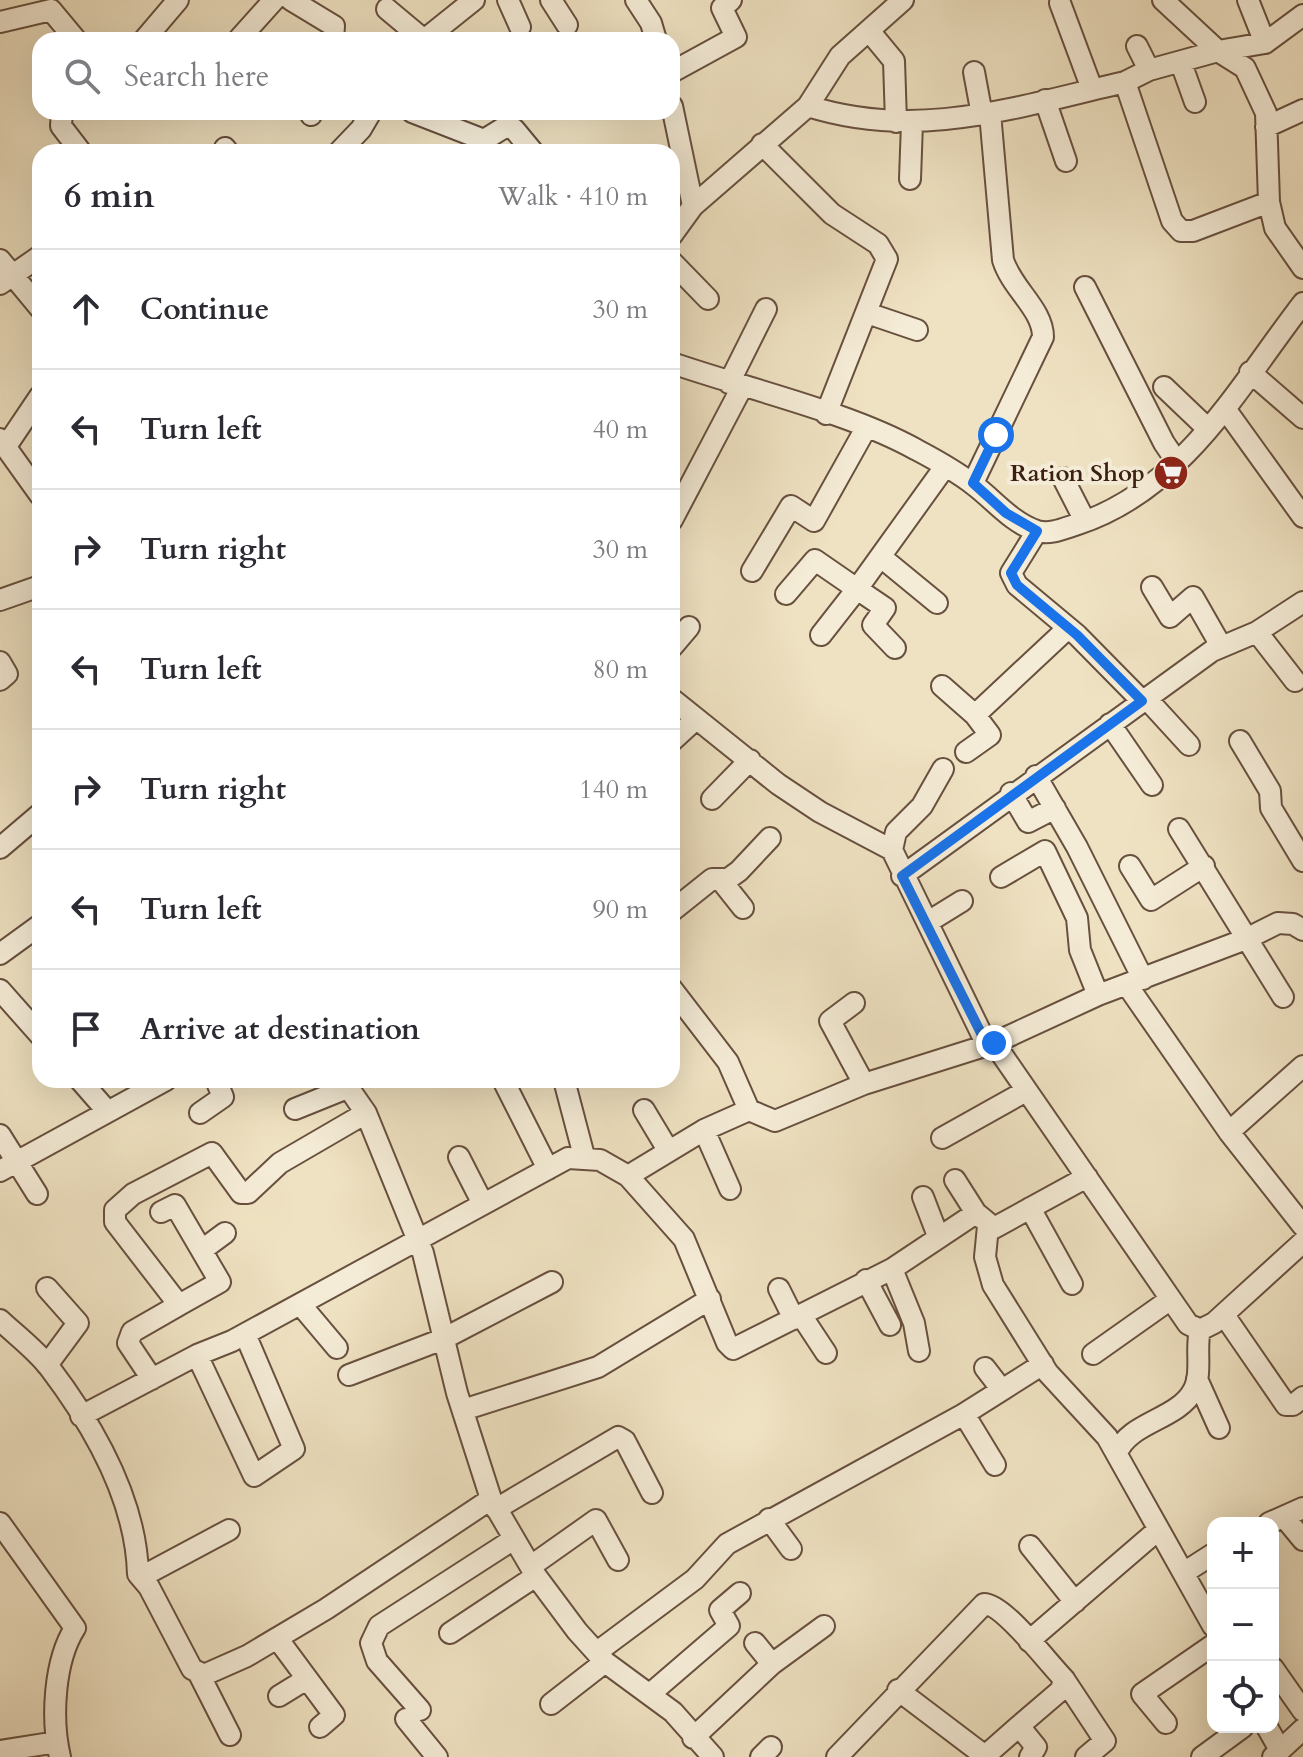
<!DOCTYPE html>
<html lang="en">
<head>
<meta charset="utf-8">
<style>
	:root { --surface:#fff; --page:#f2f2f3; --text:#2b2b33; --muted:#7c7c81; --line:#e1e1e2 }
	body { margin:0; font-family:Cardo,serif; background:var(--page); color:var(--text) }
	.controls { position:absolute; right:24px; bottom:24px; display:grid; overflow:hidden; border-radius:16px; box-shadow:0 8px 32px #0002 }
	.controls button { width:72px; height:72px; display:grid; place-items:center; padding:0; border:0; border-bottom:2px solid var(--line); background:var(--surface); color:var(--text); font:40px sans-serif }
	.stop { position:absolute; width:24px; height:24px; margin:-18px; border:6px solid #1a73e8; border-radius:50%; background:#fff }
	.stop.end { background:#1a73e8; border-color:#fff; box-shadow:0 2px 8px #0008 }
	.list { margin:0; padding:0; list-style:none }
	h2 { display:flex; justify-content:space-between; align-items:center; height:104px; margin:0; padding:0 32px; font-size:34px }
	h2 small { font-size:26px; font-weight:400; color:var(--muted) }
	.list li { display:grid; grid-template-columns:52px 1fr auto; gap:24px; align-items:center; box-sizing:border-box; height:120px; padding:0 32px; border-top:2px solid var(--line) }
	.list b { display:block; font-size:30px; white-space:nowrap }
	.list em { font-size:26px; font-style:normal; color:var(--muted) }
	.icon { flex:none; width:44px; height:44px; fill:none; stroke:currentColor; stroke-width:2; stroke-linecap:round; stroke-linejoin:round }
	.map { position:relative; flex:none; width:1303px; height:1757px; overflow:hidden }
	.search { position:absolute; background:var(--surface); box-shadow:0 8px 32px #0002; left:32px; top:32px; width:648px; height:88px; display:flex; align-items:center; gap:20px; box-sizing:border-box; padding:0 28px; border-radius:24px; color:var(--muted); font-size:30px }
	.panel { position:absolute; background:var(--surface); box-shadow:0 8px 32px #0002; left:32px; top:144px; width:648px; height:944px; border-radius:24px }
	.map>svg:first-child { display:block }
</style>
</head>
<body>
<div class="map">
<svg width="1303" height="1757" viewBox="0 0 1303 1757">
	<rect width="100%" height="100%" fill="#efe2c2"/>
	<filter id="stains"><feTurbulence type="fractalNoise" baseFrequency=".0025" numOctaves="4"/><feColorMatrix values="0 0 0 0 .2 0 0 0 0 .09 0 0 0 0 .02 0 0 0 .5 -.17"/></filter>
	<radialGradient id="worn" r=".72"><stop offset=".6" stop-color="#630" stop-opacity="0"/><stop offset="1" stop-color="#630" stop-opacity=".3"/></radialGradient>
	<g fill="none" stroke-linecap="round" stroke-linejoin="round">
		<g stroke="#68503f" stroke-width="24">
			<path id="minor" d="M291 0 334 26 333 40
				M508 0 520 27
				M551 0 567 25
				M636 0 651 23 656 40
				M1163 0 1218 51 1245 68 1266 113 1269 202 1275 228 1303 268
				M1248 0 1265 43
				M1060 3 1092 89
				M387 9 424 40
				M0 22 51 10 76 40
				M870 32 894 61 896 122
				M239 39 274 0
				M144 40 178 0
				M424 40 474 0
				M1137 46 1149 70
				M1181 63 1195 102
				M672 72 736 37 722 8 731 0
				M974 72 982 115
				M1125 82 1172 221 1181 231H1193L1269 202
				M1045 100 1066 161
				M672 106 693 206
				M808 106 840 56 903 0
				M62 112 61 126 81 152
				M412 112 484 140 505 127 514 129 533 152
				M311 115 312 112
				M1266 127 1303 110
				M762 144 832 214 878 244 887 259 826 414
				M225 148 228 152
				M339 152 361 129 371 112
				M910 179 912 123
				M672 235 693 206 808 106C918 141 1016 107 1125 82L1149 70 1218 51 1265 43 1303 15
				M0 260 40 308
				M672 262 708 299
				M0 284 40 256
				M1085 287 1164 443 1177 462
				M867 313 917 330
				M672 363C747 389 849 412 917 450 936 460 957 472 974 485 994 500 1012 523 1037 531 1051 535 1065 528 1078 524 1184 489 1239 386 1303 303
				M1250 372 1303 418
				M729 383 766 309
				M1164 387 1208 429
				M1226 410 1303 517
				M0 439 40 495
				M7 445 40 396
				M1063 478 1085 521
				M973 483 1043 337C1043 309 1012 289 1003 260L990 113
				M672 520 742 387
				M1037 531 1011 573 1017 585 1077 635 1142 701
				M881 557 937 603
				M752 571 791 506 814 521 866 428
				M1152 587 1170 617 1193 597 1221 646
				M786 594 815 560 857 589 821 635
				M0 600 40 586
				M1257 632 1295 681
				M672 647 689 627
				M895 648 873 625 885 608 857 589 944 468
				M0 662 7 674 0 680
				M942 686 975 715
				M1146 698 1189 745
				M672 699 778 784 820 812 892 850 987 1045
				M1110 724 1152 785
				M672 741 696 719
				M1240 741 1270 791 1271 808 1303 861
				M966 752 990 735 975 715 1068 628
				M1036 776 1077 847 1143 979
				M1011 793 1028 822 1055 808
				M712 799 750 760
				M1179 829 1283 997
				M0 848 40 814
				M892 850 896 832 922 806 943 769
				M1130 866 1151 900 1204 866
				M902 876 1212 651 1257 632 1303 602
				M1001 877 1045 851 1077 918 1080 950 1098 995
				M720 879 743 908
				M672 911 712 879H728L739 871 770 838
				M928 922 962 901
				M0 954 40 925
				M1127 985 1229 1132 1303 1226
				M672 989 728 1062 749 1110
				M0 990 40 1035
				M854 1003 830 1021 864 1084
				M994 1043 1188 1324 1200 1330 1214 1323 1303 1242
				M80 1080 108 1112
				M343 1080 366 1113 423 1253 457 1393 491 1499 536 1576 577 1631 605 1662 673 1712 713 1757
				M503 1080 548 1169
				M564 1080 584 1156
				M295 1109 347 1088
				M644 1110 668 1150
				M200 1113 223 1097 216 1080
				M704 1130 730 1189
				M1229 1132 1303 1066
				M0 1135 37 1194
				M942 1138 1026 1091
				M459 1157 483 1204
				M0 1171 166 1080
				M628 1176 684 1239 727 1343 733 1349 892 1269 976 1213 994 1228 1087 1177
				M955 1180 976 1213
				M923 1197 938 1236
				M1030 1208 1072 1284
				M161 1212 175 1205 220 1282 179 1305
				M988 1226 985 1257 993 1285 1048 1373 1107 1437 1213 1626
				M202 1250 225 1233
				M892 1269 914 1323 919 1351
				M866 1280 890 1325
				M47 1288 78 1323 47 1365
				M779 1289 794 1319
				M300 1304 337 1348
				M801 1315 826 1353
				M1224 1315 1286 1405H1293L1303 1397
				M0 1320C16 1335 36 1350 49 1367 93 1425 136 1500 138 1574L149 1587 192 1669 204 1675 247 1656 326 1609 491 1499
				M1093 1354 1168 1301
				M197 1355 254 1476 294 1449 245 1334
				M985 1368 1002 1390 1043 1364
				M349 1375 443 1339 552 1282
				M152 1379 128 1343 132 1332 179 1305 115 1222V1210L133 1194 212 1153 241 1193H248L280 1163 366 1113
				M1197 1379 1219 1428
				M463 1410 598 1367 710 1299
				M81 1416 197 1355 232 1341 568 1158 600 1160 628 1176 704 1130 749 1110 775 1121 864 1084 994 1043 1098 995 1246 939 1278 923 1293 924 1303 930
				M1117 1453C1129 1422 1177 1420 1193 1391 1203 1374 1195 1349 1200 1330
				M995 1465 964 1414 1002 1390
				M496 1509 618 1437 625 1441 652 1493
				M1284 1517 1303 1540
				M769 1519 791 1549
				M0 1523 75 1628C54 1661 51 1719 60 1757
				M1269 1523 1303 1508
				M1030 1546 1075 1602
				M531 1566 596 1520 618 1560
				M1185 1572 1213 1554
				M141 1577 229 1530
				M450 1633 536 1576
				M277 1638 334 1715 320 1727
				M1029 1641 1158 1530
				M755 1643 772 1664
				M597 1652 695 1579 727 1544 964 1414
				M1273 1668 1303 1711
				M198 1672 230 1735
				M1064 1679 1105 1741 1086 1757
				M898 1690 985 1756 1019 1726
				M650 1694 729 1626 720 1610 740 1593
				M279 1696 305 1680
				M551 1704 605 1662
				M420 1710 377 1661 371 1643 379 1626 514 1539
				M406 1719 437 1757
				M1166 1723 1142 1694 1213 1645
				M1267 1727 1280 1750
				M693 1738 772 1664 824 1626
				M0 1751 57 1742
				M761 1757 771 1747
				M837 1757 984 1604C1004 1604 1048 1663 1064 1679L1061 1690 1019 1726 1036 1747 1030 1757
				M1202 1757 1243 1727
				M1273 1757 1303 1729"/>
		</g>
		<use href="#minor" stroke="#f5ecd7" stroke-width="20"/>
	</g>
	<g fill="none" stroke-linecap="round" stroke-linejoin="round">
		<path stroke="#1a73e8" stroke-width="10" d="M994 1043 987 1045 902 876 1142 701 1077 635 1017 585 1011 573 1037 531 1006 513 973 483 996 435"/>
	</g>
	<defs>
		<g id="supermarket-disc" transform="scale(1.8)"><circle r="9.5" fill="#8f2418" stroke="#f5ecd7"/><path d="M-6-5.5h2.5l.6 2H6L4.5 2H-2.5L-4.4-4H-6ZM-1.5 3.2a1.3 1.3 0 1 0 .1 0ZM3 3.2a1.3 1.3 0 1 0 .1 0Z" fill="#fff"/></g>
	</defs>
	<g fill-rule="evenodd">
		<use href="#supermarket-disc" x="1171" y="473"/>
	</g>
	<g text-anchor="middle" stroke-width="8" stroke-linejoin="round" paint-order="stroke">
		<g font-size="24" font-weight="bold" fill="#3b1f13" stroke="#f5ecd7" text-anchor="end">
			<text x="1145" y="481">Ration Shop</text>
		</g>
	</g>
	<rect width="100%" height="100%" filter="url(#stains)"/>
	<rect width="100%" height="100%" fill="url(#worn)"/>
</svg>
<div class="controls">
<button>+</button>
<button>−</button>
<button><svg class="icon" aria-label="locate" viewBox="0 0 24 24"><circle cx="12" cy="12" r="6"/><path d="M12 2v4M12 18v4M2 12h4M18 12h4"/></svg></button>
</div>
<div class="stop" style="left:996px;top:435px"></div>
<div class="stop end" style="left:994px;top:1043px"></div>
<div class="search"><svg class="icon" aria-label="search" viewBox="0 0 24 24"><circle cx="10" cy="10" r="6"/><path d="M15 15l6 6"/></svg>Search here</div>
<section class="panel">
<h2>6 min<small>Walk · 410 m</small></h2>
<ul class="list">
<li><svg class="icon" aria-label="ahead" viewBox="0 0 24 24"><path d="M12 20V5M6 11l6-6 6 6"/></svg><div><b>Continue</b></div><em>30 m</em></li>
<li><svg class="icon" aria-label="left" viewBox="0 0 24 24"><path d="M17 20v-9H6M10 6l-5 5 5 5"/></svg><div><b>Turn left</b></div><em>40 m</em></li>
<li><svg class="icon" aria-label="right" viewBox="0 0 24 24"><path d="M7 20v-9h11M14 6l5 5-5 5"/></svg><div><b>Turn right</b></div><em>30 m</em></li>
<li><svg class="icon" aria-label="left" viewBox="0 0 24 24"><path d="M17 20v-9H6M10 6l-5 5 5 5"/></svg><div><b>Turn left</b></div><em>80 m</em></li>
<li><svg class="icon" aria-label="right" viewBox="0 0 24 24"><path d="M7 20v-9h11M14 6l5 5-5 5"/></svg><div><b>Turn right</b></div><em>140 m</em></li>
<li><svg class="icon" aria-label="left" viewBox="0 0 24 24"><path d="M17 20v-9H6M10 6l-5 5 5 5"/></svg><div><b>Turn left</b></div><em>90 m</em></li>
<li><svg class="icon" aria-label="arrive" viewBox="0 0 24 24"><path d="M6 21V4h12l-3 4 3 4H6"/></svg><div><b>Arrive at destination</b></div></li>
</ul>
</section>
</div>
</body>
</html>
